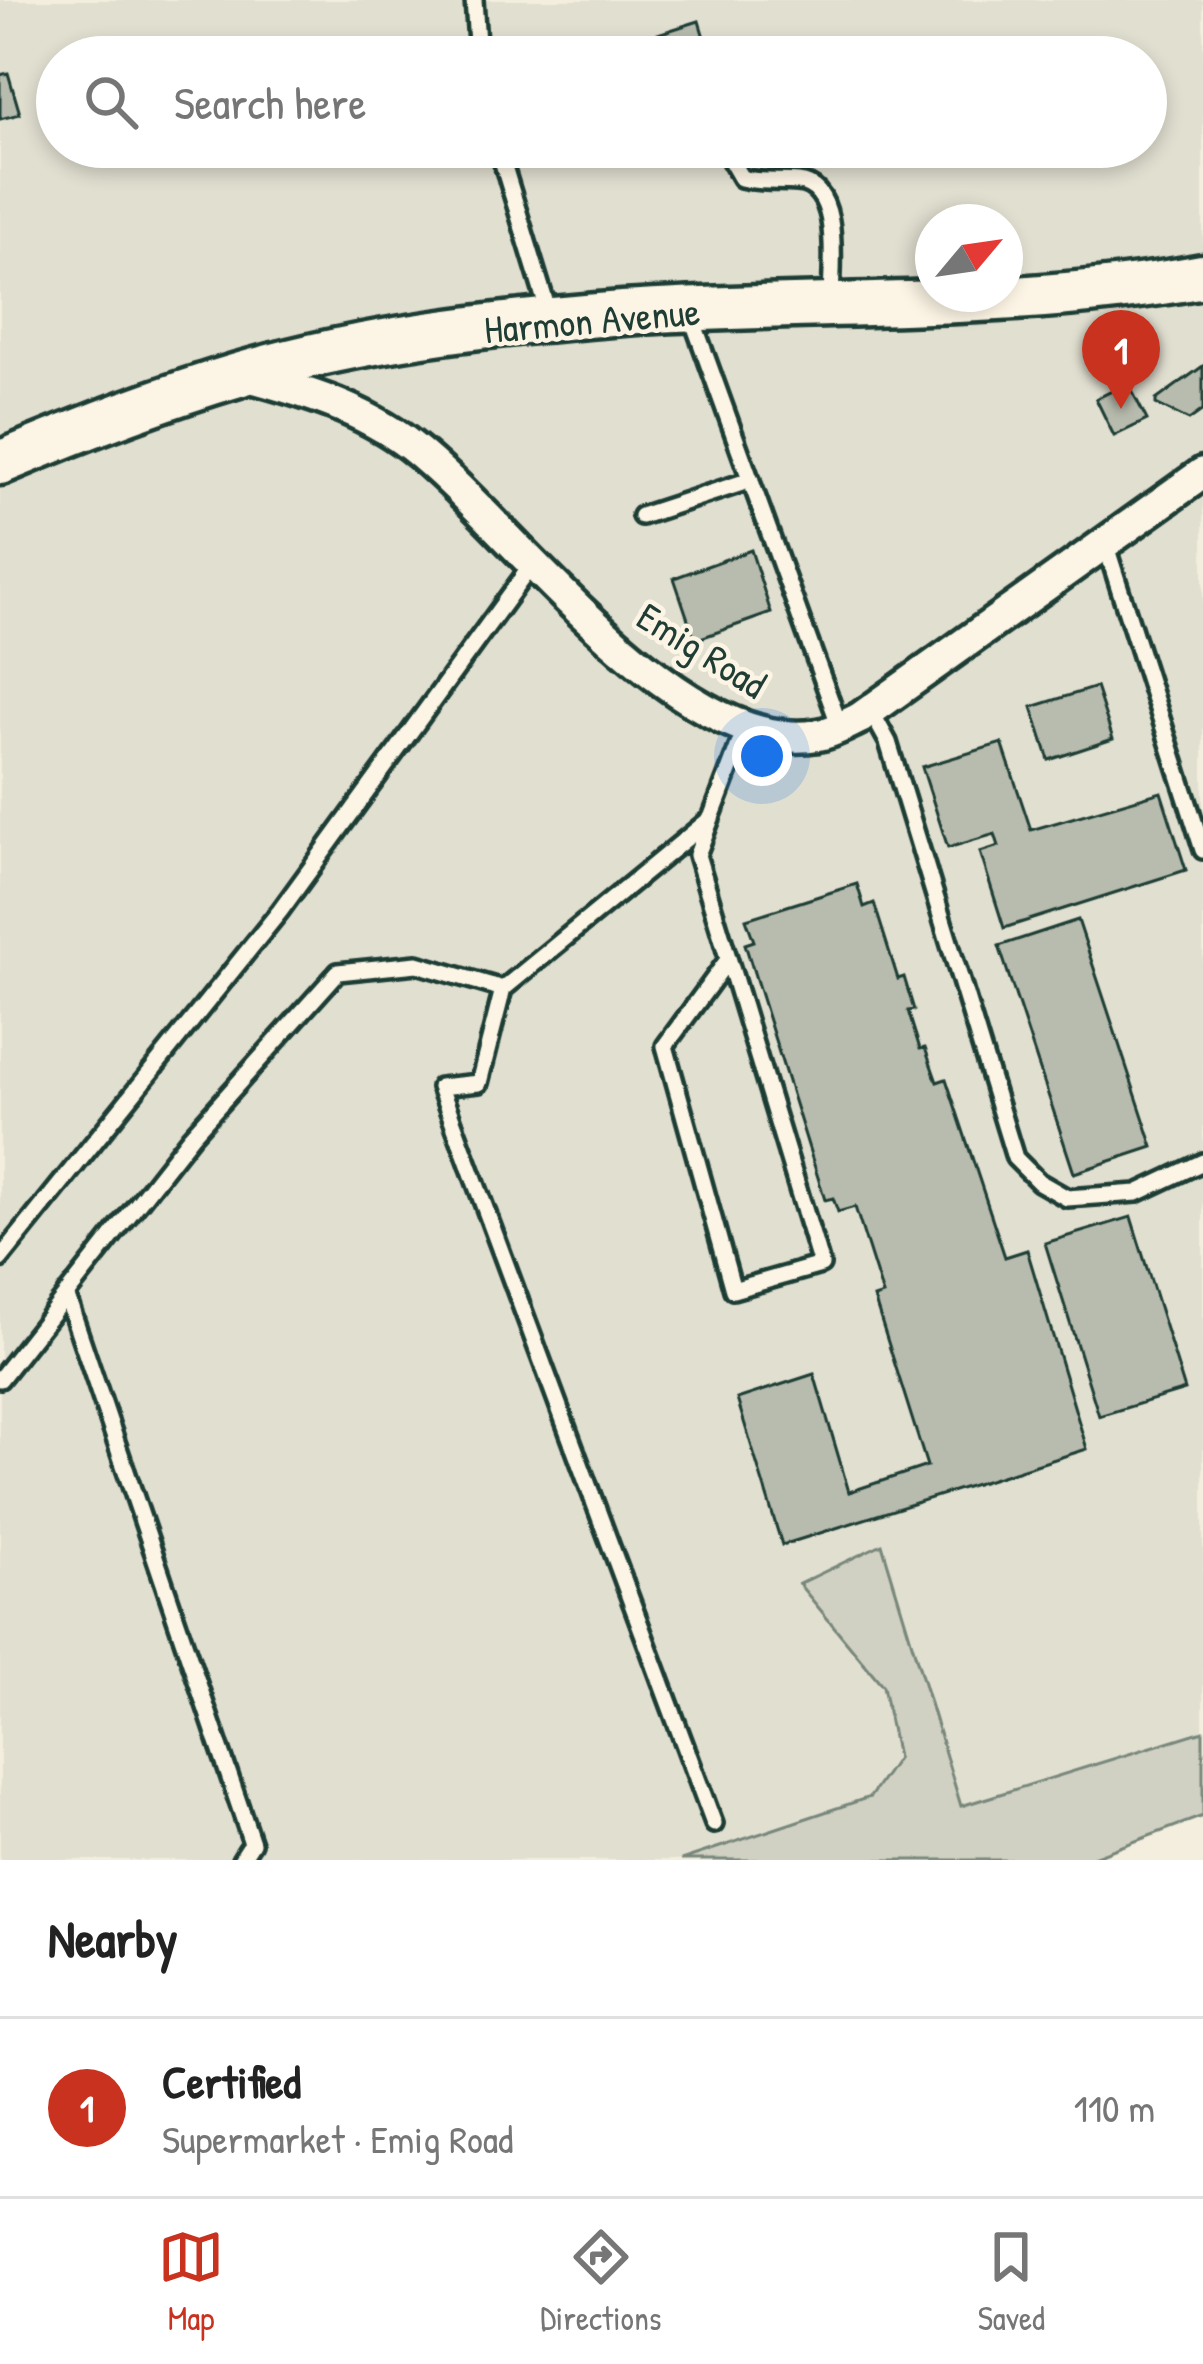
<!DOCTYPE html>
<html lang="en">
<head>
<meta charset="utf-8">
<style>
	:root { --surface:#fff; --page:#f2f2f2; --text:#222; --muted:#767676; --line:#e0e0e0; --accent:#c8321e }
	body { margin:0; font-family:"Patrick Hand",sans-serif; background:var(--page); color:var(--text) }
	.compass { position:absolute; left:915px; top:204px; width:108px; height:108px; border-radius:50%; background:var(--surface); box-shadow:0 6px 18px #0003; rotate:61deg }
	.you { position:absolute; left:762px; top:756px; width:42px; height:42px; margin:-30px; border:9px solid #fff; border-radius:50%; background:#1a73e8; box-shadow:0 0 0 18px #1a73e833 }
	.badge { display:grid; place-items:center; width:78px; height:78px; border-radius:50%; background:var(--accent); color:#fff; font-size:39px; font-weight:700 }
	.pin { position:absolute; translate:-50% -99px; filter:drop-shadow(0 3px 6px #0008) }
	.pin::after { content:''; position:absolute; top:63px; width:42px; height:36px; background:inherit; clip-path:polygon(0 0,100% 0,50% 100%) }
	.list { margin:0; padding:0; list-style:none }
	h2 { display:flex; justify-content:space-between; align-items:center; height:156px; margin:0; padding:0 48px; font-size:51px }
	h2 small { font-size:39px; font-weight:400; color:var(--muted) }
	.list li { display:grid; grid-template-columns:78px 1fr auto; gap:36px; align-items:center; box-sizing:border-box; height:180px; padding:0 48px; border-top:3px solid var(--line) }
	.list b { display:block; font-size:45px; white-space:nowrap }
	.list p { margin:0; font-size:39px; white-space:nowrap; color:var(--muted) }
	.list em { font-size:39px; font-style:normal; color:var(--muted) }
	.icon { flex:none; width:66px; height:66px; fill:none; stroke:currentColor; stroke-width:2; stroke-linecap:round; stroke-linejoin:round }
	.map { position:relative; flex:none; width:1203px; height:1860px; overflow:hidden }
	.search { position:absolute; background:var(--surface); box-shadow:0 6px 18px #0003; left:36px; right:36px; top:36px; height:132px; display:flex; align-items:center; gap:30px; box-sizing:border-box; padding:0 42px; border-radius:66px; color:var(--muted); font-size:45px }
	.sheet { height:336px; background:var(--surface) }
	nav { display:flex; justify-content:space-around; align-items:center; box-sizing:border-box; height:168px; border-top:3px solid var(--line); background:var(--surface); font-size:33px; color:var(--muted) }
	nav a { display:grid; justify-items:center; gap:6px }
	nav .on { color:var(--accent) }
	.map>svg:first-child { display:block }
</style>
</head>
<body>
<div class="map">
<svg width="1203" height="1860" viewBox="0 0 1203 1860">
	<rect width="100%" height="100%" fill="#f3eede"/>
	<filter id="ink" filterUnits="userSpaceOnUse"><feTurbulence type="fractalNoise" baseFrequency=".00833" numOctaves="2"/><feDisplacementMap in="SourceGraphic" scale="24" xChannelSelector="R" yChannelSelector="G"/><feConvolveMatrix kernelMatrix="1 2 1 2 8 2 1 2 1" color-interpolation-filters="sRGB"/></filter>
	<g filter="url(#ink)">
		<path fill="#e1dfd0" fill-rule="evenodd" d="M0 0H1203V1731L961 1807 882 1544 799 1584 883 1686 897 1757 871 1797 681 1860H0ZM57 57H1146V147H57ZM933 222H1005V294H933Z"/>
		<path fill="#d0d1c2" stroke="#78877b" stroke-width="3" d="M882 1544 961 1806 1203 1731V1816L1085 1860H681L870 1797 897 1758 883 1686 799 1584Z"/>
		<path fill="#b8bcae" stroke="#1f3d34" stroke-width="3" d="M699 21 710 57H591V55Z
			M8 73 20 114 0 119V75Z
			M1203 366V410L1189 420 1156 404V400Z
			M1128 383 1147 420 1114 436 1096 399Z
			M751 550 771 613 695 640 674 578Z
			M1096 687 1113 739 1049 760 1032 707Z
			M1002 743 1031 830 1161 792 1186 870 1004 928 980 852 999 846 995 834 948 848 922 767Z
			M857 884 864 907 874 903 898 979 904 977 914 1010 908 1011 920 1049 925 1048 937 1082 946 1079 1005 1257 1027 1250 1087 1449 782 1545 737 1399 814 1374 849 1492 927 1466 874 1298 883 1295 855 1207 838 1212 833 1198 825 1200 745 944 754 941 746 919Z
			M1078 920 1153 1147 1074 1173 999 946Z
			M1131 1217 1185 1390 1099 1416 1045 1243Z"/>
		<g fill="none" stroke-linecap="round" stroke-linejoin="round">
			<g stroke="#1f3d34" stroke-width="24">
				<path id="service" d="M474 0 478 57
					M498 147 550 317
					M723 147 741 178C761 183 778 180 798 182 843 186 831 269 831 301
					M619 149 623 147
					M690 313 840 727
					M641 516 751 480
					M1105 543 1203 850
					M871 711 888 742 1015 1158 1039 1182 1067 1198 1137 1193 1203 1162
					M727 961 665 1046 733 1290 821 1265 697 855 745 729
					M503 989 479 1083 440 1087 714 1824
					M0 1259 280 911 533 563
					M66 1294 252 1843 241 1860
					M0 1379 191 1136 338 972 417 964 503 989 710 819"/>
			</g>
			<g stroke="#1f3d34" stroke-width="39">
				<path id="minor" d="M244 375C303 391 362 408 411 446 511 524 679 760 818 735 832 733 847 724 860 718L1203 473"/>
			</g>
			<g stroke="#1f3d34" stroke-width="51">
				<path id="secondary" d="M0 463C78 430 157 399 238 375 362 338 495 323 623 313 816 300 1013 311 1203 276"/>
			</g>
			<use href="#service" stroke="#fcf5e5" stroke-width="15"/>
			<use href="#minor" stroke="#fcf5e5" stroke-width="30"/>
			<use href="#secondary" stroke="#fcf5e5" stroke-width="42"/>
		</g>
	</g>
	<g text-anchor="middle" stroke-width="9" stroke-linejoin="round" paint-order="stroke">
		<g font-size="39" fill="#1f3d34" stroke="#fcf5e5">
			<text transform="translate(592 320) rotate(-5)" y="14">Harmon Avenue</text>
			<text transform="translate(702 650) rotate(32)" y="14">Emig Road</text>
		</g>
	</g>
</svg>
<svg class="compass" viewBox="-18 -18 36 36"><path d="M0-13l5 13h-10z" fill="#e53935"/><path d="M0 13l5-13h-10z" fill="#767676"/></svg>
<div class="you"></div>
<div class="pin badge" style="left:1121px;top:409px">1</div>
<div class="search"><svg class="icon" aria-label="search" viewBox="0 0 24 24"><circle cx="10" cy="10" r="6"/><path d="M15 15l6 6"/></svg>Search here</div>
</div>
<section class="sheet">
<h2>Nearby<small></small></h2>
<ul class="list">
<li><span class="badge">1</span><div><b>Certified</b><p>Supermarket · Emig Road</p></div><em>110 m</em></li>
</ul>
</section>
<nav>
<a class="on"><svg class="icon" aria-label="map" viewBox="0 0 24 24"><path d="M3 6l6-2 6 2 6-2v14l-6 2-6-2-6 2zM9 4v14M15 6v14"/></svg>Map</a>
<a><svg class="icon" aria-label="directions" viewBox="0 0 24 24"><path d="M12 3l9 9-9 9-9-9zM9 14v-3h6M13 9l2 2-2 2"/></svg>Directions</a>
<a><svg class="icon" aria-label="saved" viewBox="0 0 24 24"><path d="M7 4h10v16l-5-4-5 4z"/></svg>Saved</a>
</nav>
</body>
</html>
